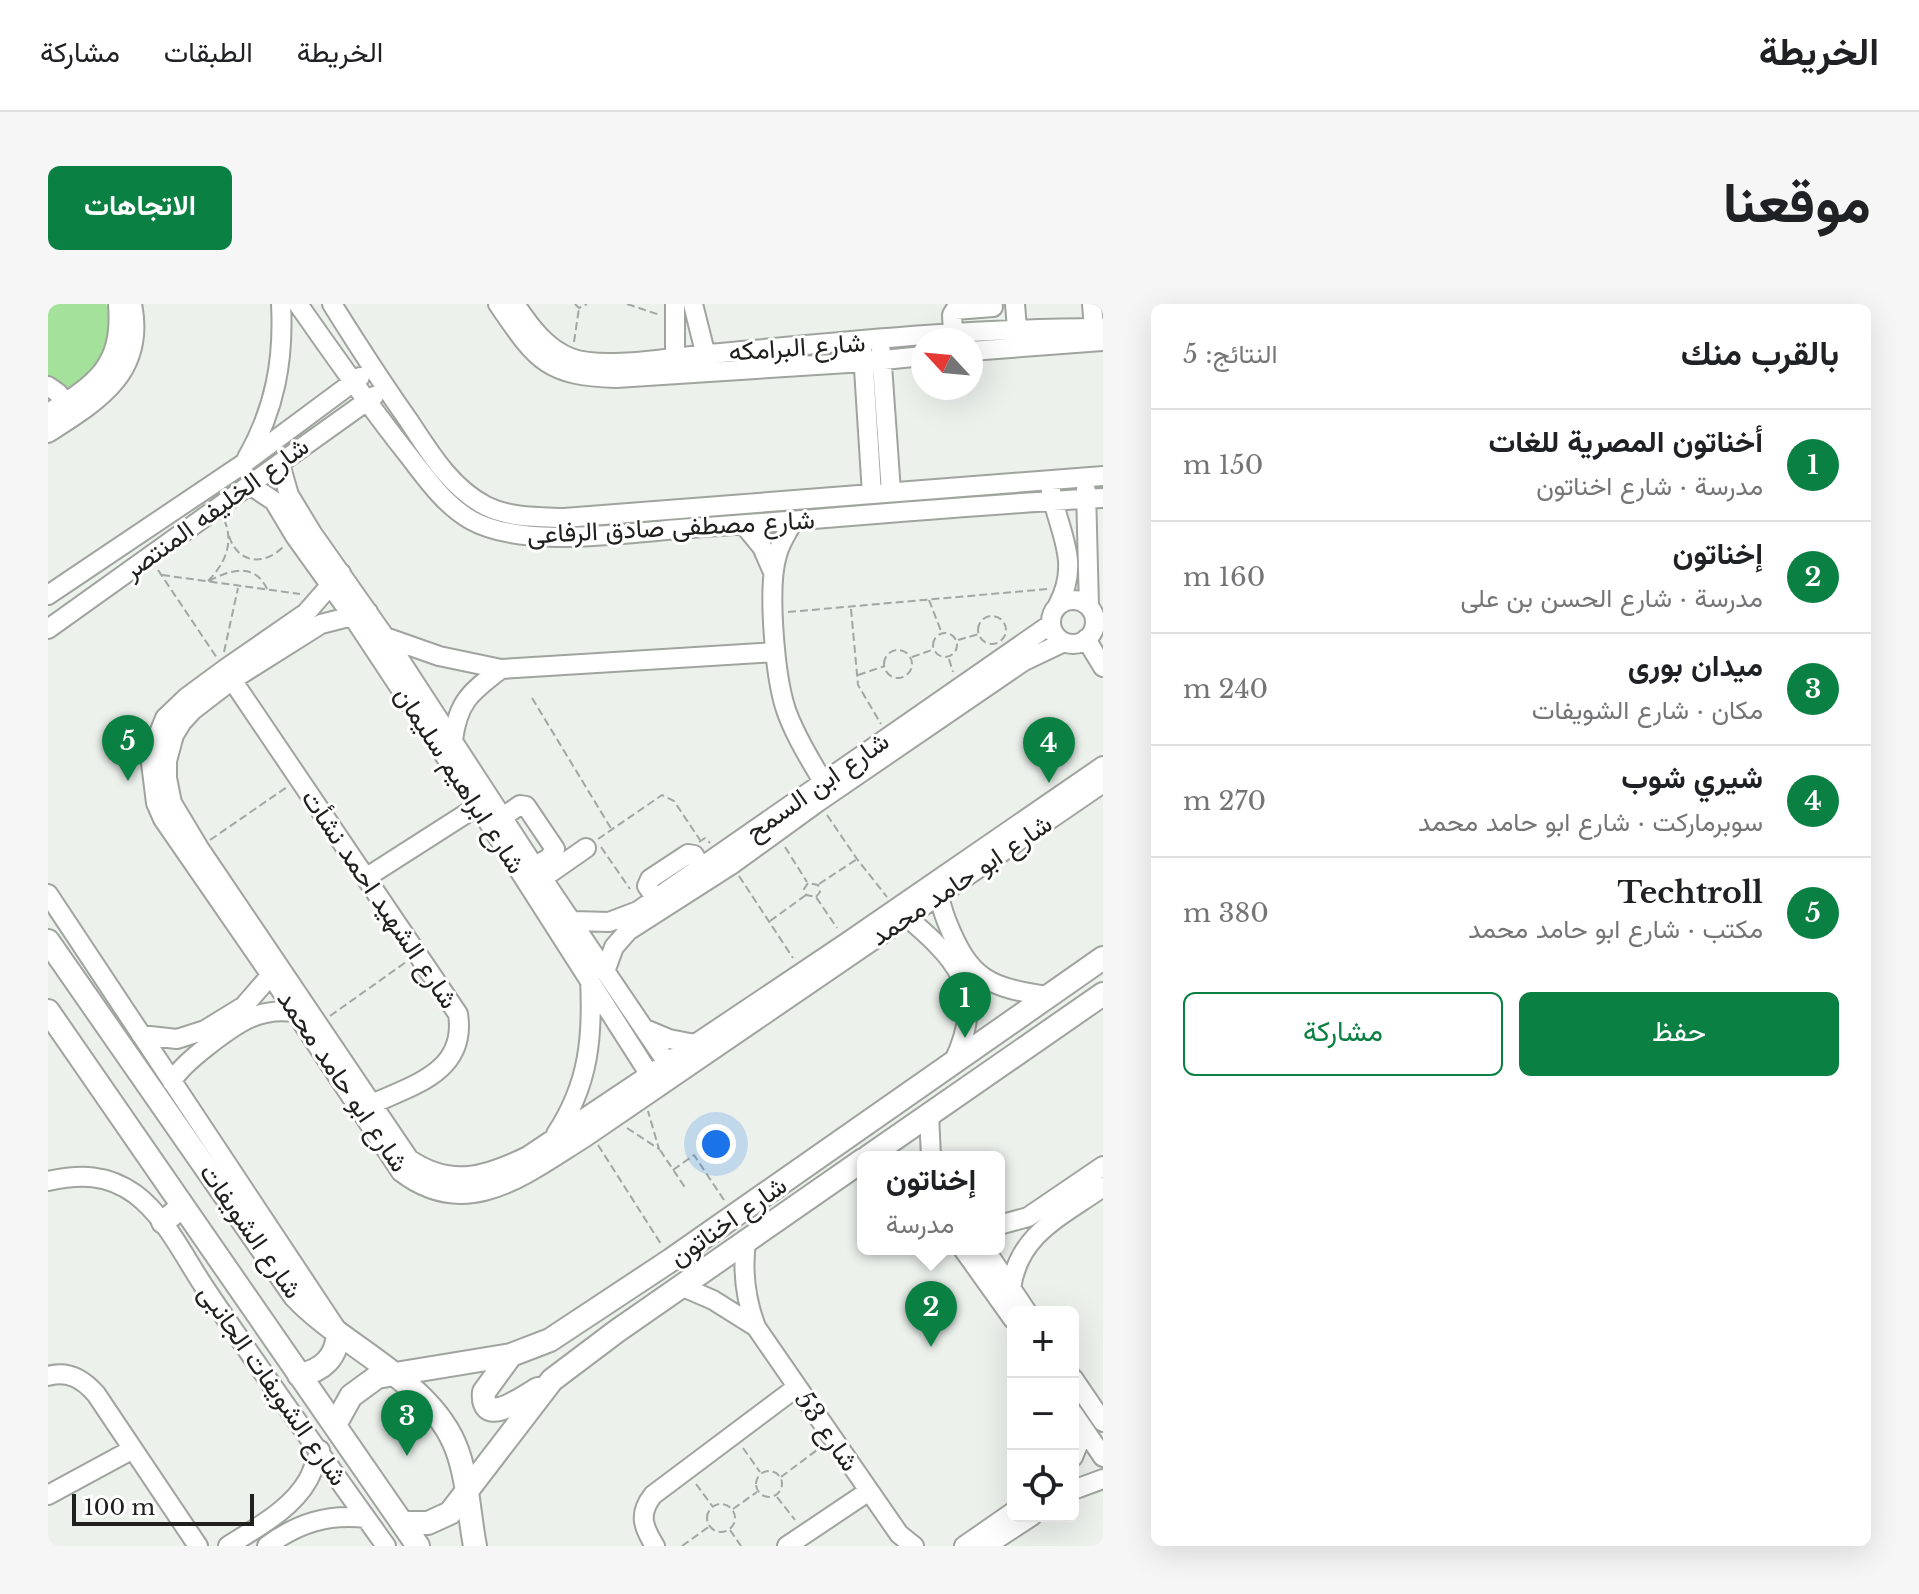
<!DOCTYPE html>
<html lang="ar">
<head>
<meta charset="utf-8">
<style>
	:root { --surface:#fff; --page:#f6f6f6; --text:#202124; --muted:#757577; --line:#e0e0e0; --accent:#0b8043 }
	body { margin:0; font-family:"Libre Baskerville",Vazirmatn,serif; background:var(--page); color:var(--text); direction:rtl }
	.controls { position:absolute; right:24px; bottom:24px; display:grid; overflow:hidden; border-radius:12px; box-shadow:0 8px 32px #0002 }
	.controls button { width:72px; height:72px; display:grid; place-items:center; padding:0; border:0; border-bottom:2px solid var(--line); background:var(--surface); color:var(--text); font:40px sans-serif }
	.compass { position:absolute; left:863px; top:24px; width:72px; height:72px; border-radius:50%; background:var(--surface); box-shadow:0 8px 32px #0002; rotate:296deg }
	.scale { position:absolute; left:24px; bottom:20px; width:182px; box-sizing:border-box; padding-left:8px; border:4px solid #20211f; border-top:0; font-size:22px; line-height:28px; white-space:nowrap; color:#20211f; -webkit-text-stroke:6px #fff; paint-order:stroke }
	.you { position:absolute; left:668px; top:840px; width:28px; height:28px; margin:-20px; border:6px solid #fff; border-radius:50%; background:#1a73e8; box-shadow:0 0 0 12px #1a73e833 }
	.badge { display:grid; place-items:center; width:52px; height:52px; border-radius:50%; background:var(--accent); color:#fff; font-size:26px; font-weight:700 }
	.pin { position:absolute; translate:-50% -66px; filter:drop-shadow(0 2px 4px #0008) }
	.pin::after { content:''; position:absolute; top:42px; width:28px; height:24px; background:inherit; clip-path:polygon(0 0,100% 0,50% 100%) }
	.popup { position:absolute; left:809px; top:847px; width:148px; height:104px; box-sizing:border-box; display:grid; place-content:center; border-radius:12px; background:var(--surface); filter:drop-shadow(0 2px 6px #0005); font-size:26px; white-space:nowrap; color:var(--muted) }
	.popup b { font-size:30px; color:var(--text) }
	.popup::after { content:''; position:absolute; left:50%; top:100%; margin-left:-16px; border:16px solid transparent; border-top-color:var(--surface) }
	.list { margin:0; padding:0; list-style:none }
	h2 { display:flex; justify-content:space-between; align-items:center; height:104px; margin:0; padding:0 32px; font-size:34px }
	h2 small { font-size:26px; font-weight:400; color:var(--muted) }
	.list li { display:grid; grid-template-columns:52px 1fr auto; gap:24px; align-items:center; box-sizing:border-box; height:112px; padding:0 32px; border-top:2px solid var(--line) }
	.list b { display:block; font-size:30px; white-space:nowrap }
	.list p { margin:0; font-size:26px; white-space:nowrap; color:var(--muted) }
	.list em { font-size:26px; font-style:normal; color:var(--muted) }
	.actions { display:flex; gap:16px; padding:24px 32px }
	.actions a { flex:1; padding:18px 0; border:2px solid var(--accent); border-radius:12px; text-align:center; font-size:28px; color:var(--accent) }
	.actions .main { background:var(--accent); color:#fff }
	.icon { flex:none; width:44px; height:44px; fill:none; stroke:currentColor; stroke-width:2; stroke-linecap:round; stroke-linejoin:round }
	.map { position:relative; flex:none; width:1055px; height:1242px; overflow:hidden; direction:ltr; border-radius:12px }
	header { display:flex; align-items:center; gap:48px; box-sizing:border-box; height:112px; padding:0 40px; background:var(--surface); border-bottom:2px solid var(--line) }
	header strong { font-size:38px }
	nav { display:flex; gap:44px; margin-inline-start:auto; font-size:28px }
	.intro { display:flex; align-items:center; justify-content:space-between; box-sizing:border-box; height:192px; padding:0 48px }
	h1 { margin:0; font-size:56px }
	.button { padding:20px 36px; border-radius:12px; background:var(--accent); color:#fff; font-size:28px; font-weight:700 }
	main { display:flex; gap:48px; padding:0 48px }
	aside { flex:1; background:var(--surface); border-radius:12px; box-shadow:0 8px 32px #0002 }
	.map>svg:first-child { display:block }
</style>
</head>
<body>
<header>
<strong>الخريطة</strong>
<nav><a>الخريطة</a><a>الطبقات</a><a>مشاركة</a></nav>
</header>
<div class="intro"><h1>موقعنا</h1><a class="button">الاتجاهات</a></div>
<main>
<aside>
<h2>بالقرب منك<small>النتائج: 5</small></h2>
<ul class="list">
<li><span class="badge">1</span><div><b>أخناتون المصرية للغات</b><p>مدرسة · شارع اخناتون</p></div><em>150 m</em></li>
<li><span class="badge">2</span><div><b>إخناتون</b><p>مدرسة · شارع الحسن بن على</p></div><em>160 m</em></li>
<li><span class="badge">3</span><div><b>ميدان بورى</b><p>مكان · شارع الشويفات</p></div><em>240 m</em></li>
<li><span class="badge">4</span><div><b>شيري شوب</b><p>سوبرماركت · شارع ابو حامد محمد</p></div><em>270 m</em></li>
<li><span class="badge">5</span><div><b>Techtroll</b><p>مكتب · شارع ابو حامد محمد</p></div><em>380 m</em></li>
</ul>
<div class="actions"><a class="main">حفظ</a><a>مشاركة</a></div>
</aside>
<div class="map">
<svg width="1055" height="1242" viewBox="0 0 1055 1242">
	<rect width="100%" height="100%" fill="#ecf1ec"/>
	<path fill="#a4e29b" d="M0 0H58C58 1 64 10 64 11 68 32 46 79 24 84 15 87 8 83 0 80Z"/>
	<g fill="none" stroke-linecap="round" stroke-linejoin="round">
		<g stroke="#9fa49e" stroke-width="22">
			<path id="minor" d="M250 0C285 50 319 99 357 147 377 172 395 200 423 216 476 246 583 228 644 224 781 215 918 201 1055 194
				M284 0C309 40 334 79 361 117 382 149 403 184 438 202 462 214 490 213 516 214L1055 172
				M450 0C488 55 497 72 568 74L816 58 875 52
				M467 0C481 21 498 45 523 54 555 66 626 53 662 50 792 38 924 24 1055 24
				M645 0 660 60
				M967 0 969 25
				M1044 0 1046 24
				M905 29 904 11 907 6 945 3
				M833 47 843 188
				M923 47 1055 37
				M815 49 824 190
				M627 65V0
				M0 82 10 89 21 107
				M0 109C48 80 75 62 70 0
				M0 129C50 97 98 69 84 0
				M199 154C227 105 236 56 233 0
				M232 160 241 191 264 229 337 333 486 562 626 769
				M202 181 226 197 247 232 305 313 430 502 607 779
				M1038 186 1041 303
				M1003 187C1011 229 1033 258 1010 301
				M745 218C739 229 732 239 729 251 719 284 727 373 738 406 747 432 762 455 775 478
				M696 221 714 243 725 268
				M293 269 258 309 177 365 139 393 117 414 105 444 103 459 108 499 115 515 222 670 353 868C419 919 478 870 536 834L1055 479
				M0 291 195 160 312 73
				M1003 318a22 22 0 1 1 44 0a22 22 0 1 1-44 0Z
				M320 308 273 320 265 325 184 376 145 406 134 418 126 431 119 457V474L124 499 151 544 361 855C403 884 439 872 480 852L798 639 1055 462
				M0 325 326 92
				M337 333 391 352 453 365 727 348
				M1038 335 1055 363
				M178 367 410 710C419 767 366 781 324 800
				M405 436C410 397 423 388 453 365
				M455 513 472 501 478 502 507 545 501 554 476 568
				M319 573 430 502
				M495 574 538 544
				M886 582C892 593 894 606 899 618 922 676 941 683 999 692
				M0 590 287 1023
				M608 595 599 582 602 575 640 550 646 551 653 563
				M853 608C907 654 940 684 906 757
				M525 617 561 618 590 607 1003 320
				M558 665 566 643 580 627 683 561 770 498 976 357 1016 338
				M597 725 621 735 647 740
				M93 731 129 735 157 726 196 702 228 665
				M124 778C132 760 184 722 202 714 216 708 231 706 246 708
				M881 810 883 853
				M508 830C541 780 545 733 542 675
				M0 877C32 870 59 870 87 890 119 914 137 955 159 987 217 1073 278 1158 338 1242
				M951 921 980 913 1055 862
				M698 938C694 968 697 994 708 1023L851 1230 866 1242
				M915 945 965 1015
				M937 945 979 1008
				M635 983 665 996 708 1023
				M963 985C970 930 1014 912 1055 883
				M0 1072C20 1066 35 1075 48 1090L150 1242
				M1025 1074 1055 1118
				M1025 1109 1055 1153
				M1025 1153 1036 1126
				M1025 1186 1055 1175
				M0 1191 85 1145
				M180 1242C208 1224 243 1206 260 1176 265 1167 268 1156 272 1146
				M219 1242C250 1219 279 1210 318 1214
				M607 1242C595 1223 590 1210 605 1191L749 1083
				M739 1242 821 1187
				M916 1242 965 1208
				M938 1242 984 1212"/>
		</g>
		<g stroke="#9fa49e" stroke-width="26">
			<path id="major" d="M0 637 247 992C294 1043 384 1077 409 1146 420 1176 421 1211 427 1242
				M0 707 370 1242
				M820 853 1055 690
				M115 918 135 902
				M463 1051 436 1088C432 1126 477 1092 490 1085
				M251 1071C275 1067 289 1053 290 1029
				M287 1121 303 1092 329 1073 463 1051 502 1036 623 956 1055 654
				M355 1219H380L402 1209 504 1076 569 1027 815 856"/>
		</g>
		<path stroke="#a3a7a3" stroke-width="2" stroke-dasharray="8 4" stroke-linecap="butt" d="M527 0 531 4 539 0
			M579 0 612 11
			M526 38 531 4
			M181 232C190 260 216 262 235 243
			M110 266 169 354
			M114 271 252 290
			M160 277C176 261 186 240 177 218
			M161 277C183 265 207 259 219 285
			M881 296 893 327
			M803 305 810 381 833 420
			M740 308 1000 285
			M930 326a14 14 0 1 1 28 0a14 14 0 1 1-28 0Z
			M885 341a12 12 0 1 1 24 0a12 12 0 1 1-24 0Z
			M910 336 931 330
			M836 360a14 14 0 1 1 28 0a14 14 0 1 1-28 0Z
			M176 348 190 284
			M864 353 884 346
			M901 355 905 368
			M810 371 837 362
			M484 394 564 526
			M779 511 809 555 839 593
			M550 535 614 491 626 497 652 536
			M162 536 239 483
			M651 538 657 534 662 539
			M553 543 582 585
			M737 543 759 578
			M691 572 745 654
			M771 580 809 555
			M768 593 772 588 770 581 760 579 756 585 758 591 768 593 789 624
			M722 617 758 591
			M282 712 358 658
			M579 824 611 845 600 807
			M550 841 613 940
			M612 846 638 885
			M625 866 646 851 676 896
			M695 1144 712 1168
			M708 1180a13 13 0 1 1 26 0a13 13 0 1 1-26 0Z
			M733 1173 773 1143
			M648 1180 665 1203
			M729 1193 747 1216
			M659 1214a14 14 0 1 1 28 0a14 14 0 1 1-28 0Z
			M685 1205 709 1188
			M682 1226 693 1242
			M634 1242 662 1222"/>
		<use href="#minor" stroke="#fff" stroke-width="18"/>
		<use href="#major" stroke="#fff" stroke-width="22"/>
	</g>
	<g text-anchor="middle" stroke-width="6" stroke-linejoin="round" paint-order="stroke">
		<g font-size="26" fill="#20211f" stroke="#fff">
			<text transform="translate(749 43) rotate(-4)" y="9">شارع البرامكه</text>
			<text transform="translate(168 204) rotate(-36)" y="9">شارع الخليفه المنتصر</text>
			<text transform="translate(623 223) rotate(-3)" y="9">شارع مصطفى صادق الرفاعى</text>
			<text transform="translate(412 476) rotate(57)" y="9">شارع ابراهيم سليمان</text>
			<text transform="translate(769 482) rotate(-35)" y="9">شارع ابن السمح</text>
			<text transform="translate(913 576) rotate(-34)" y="9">شارع ابو حامد محمد</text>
			<text transform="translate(332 595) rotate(56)" y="9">شارع الشهيد احمد نشأت</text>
			<text transform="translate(295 777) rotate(56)" y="9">شارع ابو حامد محمد</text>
			<text transform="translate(680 917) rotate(-35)" y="9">شارع اخناتون</text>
			<text transform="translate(203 927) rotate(55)" y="9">شارع الشويفات</text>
			<text transform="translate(225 1081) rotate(55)" y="9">شارع الشويفات الجانبى</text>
			<text transform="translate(779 1127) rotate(55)" y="9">شارع 53</text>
		</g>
	</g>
</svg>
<div class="controls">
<button>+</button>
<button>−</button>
<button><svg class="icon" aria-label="locate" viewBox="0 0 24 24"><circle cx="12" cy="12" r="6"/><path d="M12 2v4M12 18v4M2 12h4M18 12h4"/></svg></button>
</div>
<svg class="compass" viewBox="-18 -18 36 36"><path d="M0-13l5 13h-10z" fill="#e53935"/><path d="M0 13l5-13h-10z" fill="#757577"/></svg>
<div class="scale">100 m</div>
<div class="you"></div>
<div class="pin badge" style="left:917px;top:734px">1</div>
<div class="pin badge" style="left:883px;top:1043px">2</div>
<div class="popup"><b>إخناتون</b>مدرسة</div>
<div class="pin badge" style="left:359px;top:1152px">3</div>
<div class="pin badge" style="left:1001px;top:479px">4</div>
<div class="pin badge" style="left:80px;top:477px">5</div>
</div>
</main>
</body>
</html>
